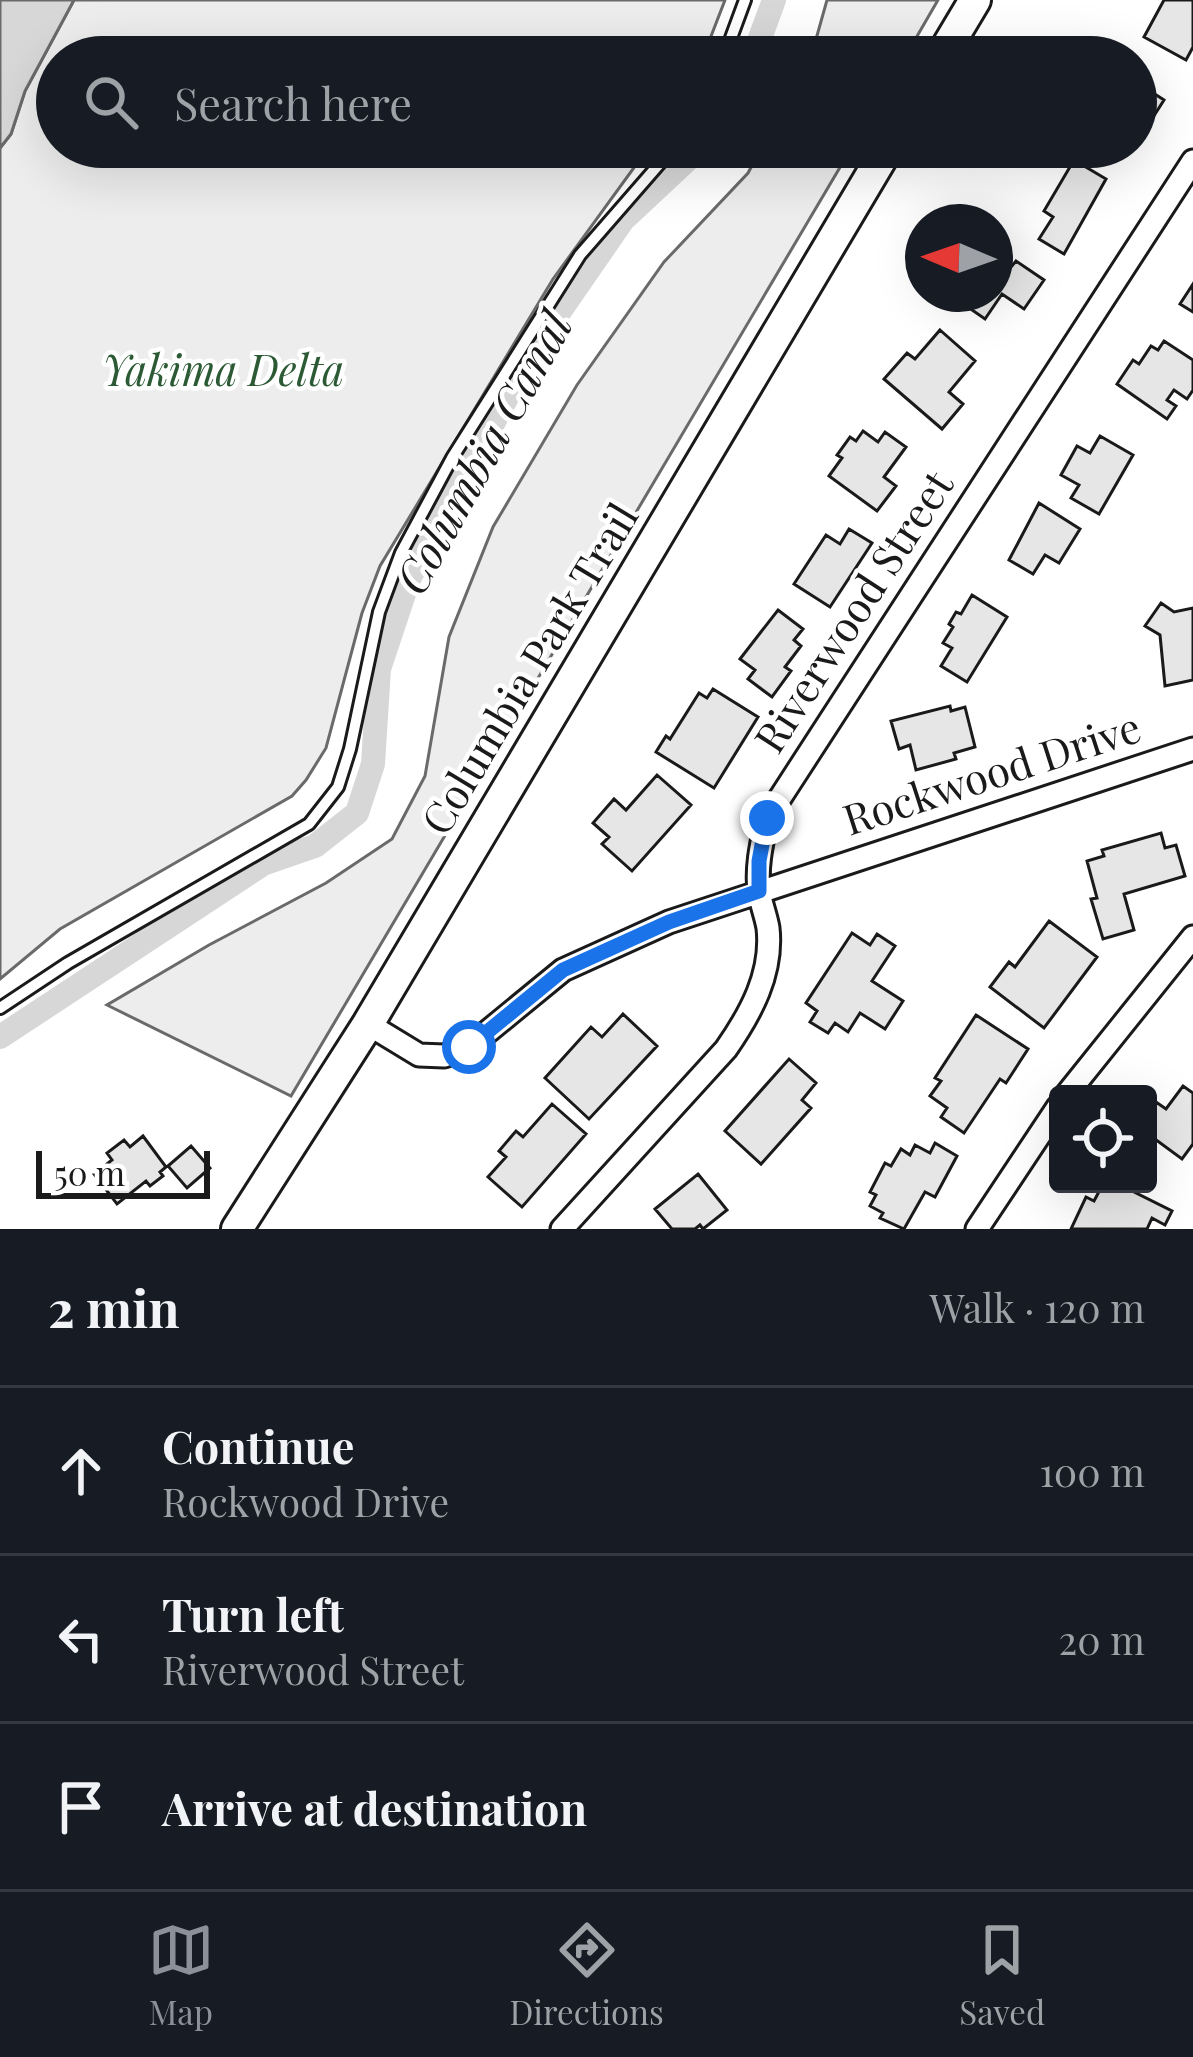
<!DOCTYPE html>
<html lang="en">
<head>
<meta charset="utf-8">
<style>
	:root { --surface:#171b24; --page:#242831; --text:#f1f3f6; --muted:#9ea1a6; --line:#363941; --accent:#8c9099 }
	body { margin:0; font-family:"Playfair Display",serif; background:var(--page); color:var(--text) }
	.controls { position:absolute; right:36px; bottom:36px; display:grid; overflow:hidden; border-radius:12px; box-shadow:0 12px 48px #0002 }
	.controls button { width:108px; height:108px; display:grid; place-items:center; padding:0; border:0; border-bottom:3px solid var(--line); background:var(--surface); color:var(--text); font:60px sans-serif }
	.compass { position:absolute; left:905px; top:204px; width:108px; height:108px; border-radius:50%; background:var(--surface); box-shadow:0 12px 48px #0002; rotate:272deg }
	.scale { position:absolute; left:36px; bottom:30px; width:174px; box-sizing:border-box; padding-left:12px; border:6px solid #1a1a1a; border-top:0; font-size:33px; line-height:42px; white-space:nowrap; color:#1a1a1a; -webkit-text-stroke:9px #fff; paint-order:stroke }
	.stop { position:absolute; width:36px; height:36px; margin:-27px; border:9px solid #1a73e8; border-radius:50%; background:#fff }
	.stop.end { background:#1a73e8; border-color:#fff; box-shadow:0 3px 12px #0008 }
	.list { margin:0; padding:0; list-style:none }
	h2 { display:flex; justify-content:space-between; align-items:center; height:156px; margin:0; padding:0 48px; font-size:51px }
	h2 small { font-size:39px; font-weight:400; color:var(--muted) }
	.list li { display:grid; grid-template-columns:78px 1fr auto; gap:36px; align-items:center; box-sizing:border-box; height:168px; padding:0 48px; border-top:3px solid var(--line) }
	.list b { display:block; font-size:45px; white-space:nowrap }
	.list p { margin:0; font-size:39px; white-space:nowrap; color:var(--muted) }
	.list em { font-size:39px; font-style:normal; color:var(--muted) }
	.icon { flex:none; width:66px; height:66px; fill:none; stroke:currentColor; stroke-width:2; stroke-linecap:round; stroke-linejoin:round }
	.map { position:relative; flex:none; width:1193px; height:1229px; overflow:hidden }
	.search { position:absolute; background:var(--surface); box-shadow:0 12px 48px #0002; left:36px; right:36px; top:36px; height:132px; display:flex; align-items:center; gap:30px; box-sizing:border-box; padding:0 42px; border-radius:66px; color:var(--muted); font-size:45px }
	.sheet { height:660px; background:var(--surface) }
	nav { display:flex; justify-content:space-around; align-items:center; box-sizing:border-box; height:168px; border-top:3px solid var(--line); background:var(--surface); font-size:33px; color:var(--muted) }
	nav a { display:grid; justify-items:center; gap:6px }
	nav .on { color:var(--accent) }
	.map>svg:first-child { display:block }
</style>
</head>
<body>
<div class="map">
<svg width="1193" height="1229" viewBox="0 0 1193 1229">
	<rect width="100%" height="100%" fill="#fff"/>
	<path fill="#ededed" stroke="#6a6a6a" stroke-width="3" d="M74 0H725L703 57H57V147H649L553 279 380 566 362 613 326 748 306 780 292 796 60 929 0 979V148L11 134 25 91Z
		M827 0H938L905 57H811Z
		M762 147H852L291 1096 107 1005 209 945 326 883 392 839 425 776 449 637 493 527 577 385 664 262 748 173Z"/>
	<path fill="#d7d7d7" stroke="#6a6a6a" stroke-width="3" d="M0 0H74L25 91 11 134 0 148Z"/>
	<g fill="none" stroke-linecap="round" stroke-linejoin="round">
		<path stroke="#d7d7d7" stroke-width="24" d="M753 57 774 0
			M0 1037 263 864 315 846 357 813 373 764 379 669 409 579 531 353 623 220 701 147"/>
	</g>
	<path fill="#e6e6e6" stroke="#1a1a1a" stroke-width="3" d="M1164 0H1193V47L1186 60 1144 37Z
		M1136 82 1164 100 1150 122 1139 116 1136 120Z
		M1074 160 1106 179 1064 254 1039 239 1053 217 1044 211Z
		M995 256 1011 267 1016 261 1044 280 1024 309 1002 294 985 319 952 296 995 294Z
		M1193 284V312L1180 304Z
		M940 330 975 361 949 392 963 404 942 429 884 379 907 353 915 359Z
		M1164 341 1193 360V390L1187 399 1174 390 1167 400 1176 406 1167 419 1117 384 1133 360 1139 364 1151 346 1158 350Z
		M863 431 878 442 885 432 906 447 884 477 896 486 877 511 829 476 842 458 837 455 850 437 856 441Z
		M1100 436 1133 455 1099 514 1071 498 1079 485 1061 475 1077 446 1090 453Z
		M1039 503 1080 529 1059 563 1045 555 1033 574 1009 560Z
		M849 529 872 543 830 607 794 584 826 535 840 544Z
		M972 595 1007 617 967 682 941 666 952 648 943 643 953 627 949 624 956 612 961 614Z
		M1161 603 1174 612 1193 608V680L1165 686 1160 635 1145 626Z
		M778 610 803 629 794 640 801 646 785 667 791 671 772 697 748 679 755 670 740 659Z
		M713 689 758 717 714 788 656 752 666 736 670 739 699 693 707 698Z
		M950 706 951 711 965 707 975 747 954 753 956 759 916 770 910 745 899 749 891 721Z
		M657 775 691 805 632 871 602 844 609 837 593 823 614 799 626 810Z
		M1161 833 1165 848 1176 845 1185 876 1124 894 1134 930 1103 939 1091 899 1097 898 1087 861 1104 856 1102 850Z
		M1049 921 1097 957 1044 1028 990 987 1009 962 1015 967Z
		M852 933 870 945 877 934 895 946 872 981 903 1001 885 1029 860 1013 848 1032 835 1023 828 1033 810 1022 817 1011 806 1003Z
		M623 1014 657 1046 589 1119 545 1078 591 1027 602 1037Z
		M976 1015 1028 1049 1006 1083 1000 1079 964 1133 941 1117 947 1108 930 1096 941 1081 935 1078Z
		M789 1059 816 1083 802 1100 811 1108 761 1164 725 1131Z
		M1183 1086 1193 1093V1144L1182 1159 1148 1134V1112L1156 1102 1166 1109Z
		M552 1104 586 1134 522 1207 488 1177 506 1157 499 1151 516 1131 523 1137Z
		M143 1136 166 1167 160 1172 163 1176 150 1186 146 1181 117 1204 94 1174 112 1160 107 1153 124 1140 130 1147Z
		M935 1143 957 1156 935 1197 925 1192 904 1229 880 1218 883 1213 870 1206 876 1195 870 1192 885 1163 891 1166 901 1149 910 1155 915 1145 930 1153Z
		M191 1146 210 1168 187 1188 168 1166Z
		M698 1174 727 1210 703 1229 700 1225 695 1229H672L655 1209Z
		M1103 1184H1118L1172 1211 1165 1225 1152 1218 1147 1229H1071L1086 1197 1094 1201Z"/>
	<g fill="none" stroke-linecap="round" stroke-linejoin="round">
		<g stroke="#1a1a1a" stroke-width="16">
			<path id="service" d="M724 57 745 0
				M0 1008 68 963 309 824 338 787 350 749 379 612 401 553 452 458 580 255 674 147"/>
		</g>
		<g stroke="#1a1a1a" stroke-width="27">
			<path id="minor" d="M368 1024 419 1055 444 1056 469 1047 563 970 669 922 1193 749
				M1067 1094 1193 937
				M562 1229 726 1049C751 1013 773 973 768 928 766 916 761 904 759 891 756 866 762 842 767 818L1193 161
				M977 1229 1058 1107"/>
		</g>
		<g stroke="#1a1a1a" stroke-width="36">
			<path id="secondary" d="M941 57 975 0
				M237 1229 368 1024 888 147"/>
		</g>
		<use href="#service" stroke="#fff" stroke-width="10"/>
		<use href="#minor" stroke="#fff" stroke-width="21"/>
		<use href="#secondary" stroke="#fff" stroke-width="30"/>
	</g>
	<g fill="none" stroke-linecap="round" stroke-linejoin="round">
		<path stroke="#1a73e8" stroke-width="15" d="M469 1047 563 970 669 922 759 891V861L767 818"/>
	</g>
	<g text-anchor="middle" stroke-width="9" stroke-linejoin="round" paint-order="stroke">
		<g font-size="42" font-style="italic" fill="#2b5a34" stroke="#fff">
			<text x="223" y="386">Yakima Delta</text>
		</g>
		<g font-size="42" fill="#1a1a1a" stroke="#fff">
			<text transform="translate(854 612) rotate(-57)" y="15">Riverwood Street</text>
			<text transform="translate(530 669) rotate(-59)" y="15">Columbia Park Trail</text>
			<text transform="translate(992 774) rotate(-18)" y="15">Rockwood Drive</text>
		</g>
		<g font-size="45" font-style="italic" fill="#1a1a1a" stroke="#fff">
			<text transform="translate(484 453) rotate(-61)" y="16">Columbia Canal</text>
		</g>
	</g>
</svg>
<div class="controls">
<button><svg class="icon" aria-label="locate" viewBox="0 0 24 24"><circle cx="12" cy="12" r="6"/><path d="M12 2v4M12 18v4M2 12h4M18 12h4"/></svg></button>
</div>
<svg class="compass" viewBox="-18 -18 36 36"><path d="M0-13l5 13h-10z" fill="#e53935"/><path d="M0 13l5-13h-10z" fill="#9ea1a6"/></svg>
<div class="scale">50 m</div>
<div class="stop" style="left:469px;top:1047px"></div>
<div class="stop end" style="left:767px;top:818px"></div>
<div class="search"><svg class="icon" aria-label="search" viewBox="0 0 24 24"><circle cx="10" cy="10" r="6"/><path d="M15 15l6 6"/></svg>Search here</div>
</div>
<section class="sheet">
<h2>2 min<small>Walk · 120 m</small></h2>
<ul class="list">
<li><svg class="icon" aria-label="ahead" viewBox="0 0 24 24"><path d="M12 20V5M6 11l6-6 6 6"/></svg><div><b>Continue</b><p>Rockwood Drive</p></div><em>100 m</em></li>
<li><svg class="icon" aria-label="left" viewBox="0 0 24 24"><path d="M17 20v-9H6M10 6l-5 5 5 5"/></svg><div><b>Turn left</b><p>Riverwood Street</p></div><em>20 m</em></li>
<li><svg class="icon" aria-label="arrive" viewBox="0 0 24 24"><path d="M6 21V4h12l-3 4 3 4H6"/></svg><div><b>Arrive at destination</b></div></li>
</ul>
</section>
<nav>
<a class="on"><svg class="icon" aria-label="map" viewBox="0 0 24 24"><path d="M3 6l6-2 6 2 6-2v14l-6 2-6-2-6 2zM9 4v14M15 6v14"/></svg>Map</a>
<a><svg class="icon" aria-label="directions" viewBox="0 0 24 24"><path d="M12 3l9 9-9 9-9-9zM9 14v-3h6M13 9l2 2-2 2"/></svg>Directions</a>
<a><svg class="icon" aria-label="saved" viewBox="0 0 24 24"><path d="M7 4h10v16l-5-4-5 4z"/></svg>Saved</a>
</nav>
</body>
</html>
